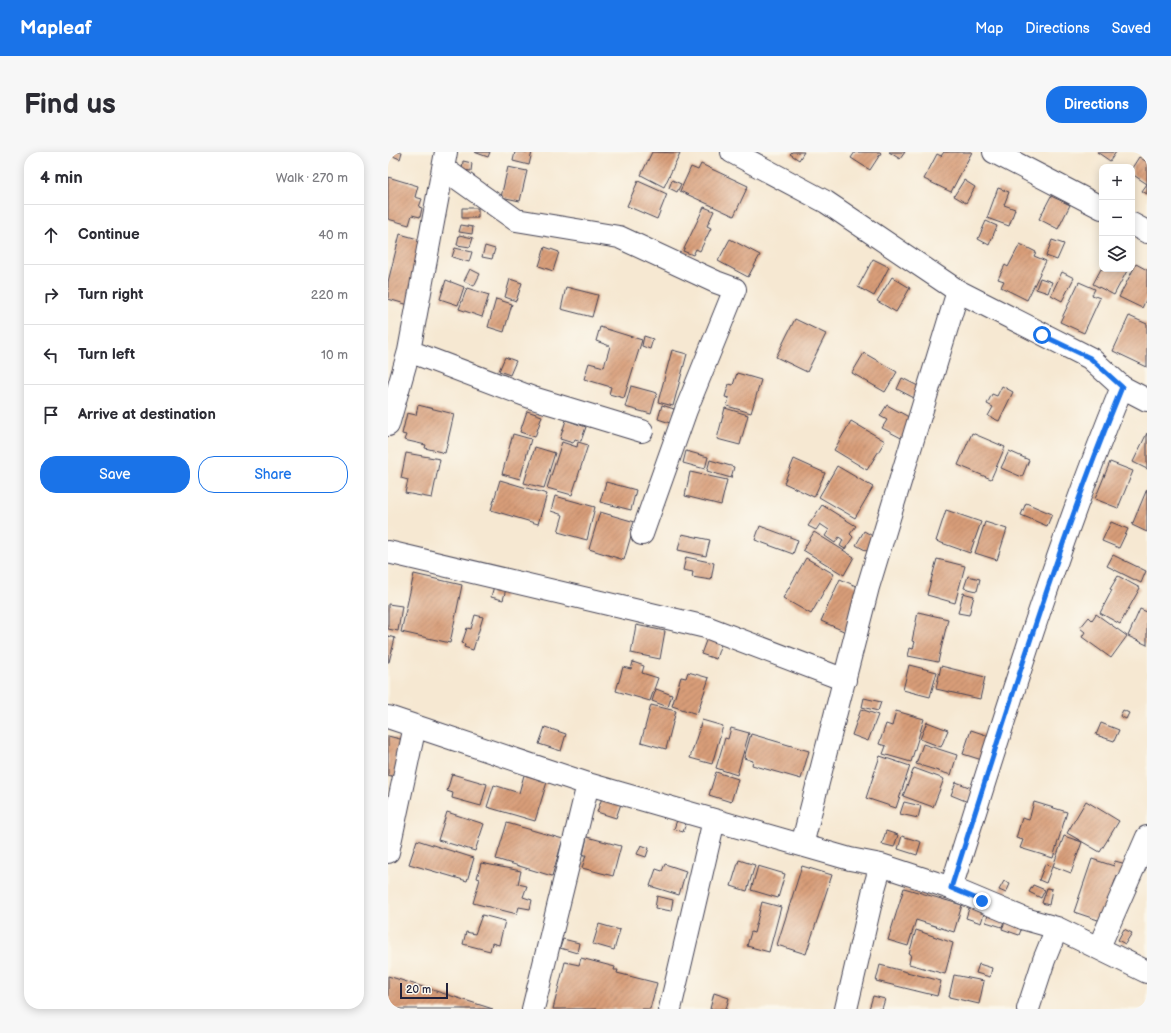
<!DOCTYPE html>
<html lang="en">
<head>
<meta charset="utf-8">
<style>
	:root { --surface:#fff; --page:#f7f7f7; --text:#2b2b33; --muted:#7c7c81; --line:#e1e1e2; --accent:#1a73e8 }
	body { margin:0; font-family:"Balsamiq Sans",sans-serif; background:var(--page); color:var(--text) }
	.controls { position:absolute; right:12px; top:12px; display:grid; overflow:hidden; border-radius:8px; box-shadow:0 2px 10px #0003 }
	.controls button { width:36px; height:36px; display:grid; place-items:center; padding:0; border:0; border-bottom:1px solid var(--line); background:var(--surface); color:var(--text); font:20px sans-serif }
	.scale { position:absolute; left:12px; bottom:10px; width:48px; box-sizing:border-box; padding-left:4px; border:2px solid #22223b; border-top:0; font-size:11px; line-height:14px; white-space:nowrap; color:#22223b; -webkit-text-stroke:3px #fbf7ec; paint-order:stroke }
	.stop { position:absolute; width:12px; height:12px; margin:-9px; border:3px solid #1a73e8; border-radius:50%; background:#fff }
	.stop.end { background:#1a73e8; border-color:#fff; box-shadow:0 1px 4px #0008 }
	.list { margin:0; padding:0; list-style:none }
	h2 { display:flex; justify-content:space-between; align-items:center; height:52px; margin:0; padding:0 16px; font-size:17px }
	h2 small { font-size:13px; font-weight:400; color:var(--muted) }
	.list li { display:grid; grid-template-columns:26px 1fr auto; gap:12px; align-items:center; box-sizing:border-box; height:60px; padding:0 16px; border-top:1px solid var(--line) }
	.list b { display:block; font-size:15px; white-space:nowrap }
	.list em { font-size:13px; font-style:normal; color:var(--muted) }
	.actions { display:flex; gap:8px; padding:12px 16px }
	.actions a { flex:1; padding:9px 0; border:1px solid var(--accent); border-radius:16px; text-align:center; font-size:14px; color:var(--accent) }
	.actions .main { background:var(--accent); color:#fff }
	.icon { flex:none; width:22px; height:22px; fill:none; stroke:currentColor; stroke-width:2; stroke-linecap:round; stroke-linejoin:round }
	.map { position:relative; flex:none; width:759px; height:857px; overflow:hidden; border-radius:16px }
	header { display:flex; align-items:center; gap:24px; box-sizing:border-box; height:56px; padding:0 20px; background:var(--accent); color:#fff }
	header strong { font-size:19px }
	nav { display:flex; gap:22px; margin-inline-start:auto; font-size:14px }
	.intro { display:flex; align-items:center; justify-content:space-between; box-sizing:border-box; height:96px; padding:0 24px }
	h1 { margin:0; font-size:28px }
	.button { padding:10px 18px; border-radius:16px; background:var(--accent); color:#fff; font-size:14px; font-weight:700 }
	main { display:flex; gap:24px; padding:0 24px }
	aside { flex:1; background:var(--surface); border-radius:16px; box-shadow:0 2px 10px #0003 }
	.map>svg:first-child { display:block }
</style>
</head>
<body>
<header>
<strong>Mapleaf</strong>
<nav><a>Map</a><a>Directions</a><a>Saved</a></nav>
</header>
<div class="intro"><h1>Find us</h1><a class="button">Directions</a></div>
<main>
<aside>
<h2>4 min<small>Walk · 270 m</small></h2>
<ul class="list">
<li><svg class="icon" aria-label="ahead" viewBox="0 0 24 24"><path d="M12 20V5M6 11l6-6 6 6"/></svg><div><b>Continue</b></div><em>40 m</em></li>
<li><svg class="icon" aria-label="right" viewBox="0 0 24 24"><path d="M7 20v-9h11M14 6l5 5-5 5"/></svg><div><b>Turn right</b></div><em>220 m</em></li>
<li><svg class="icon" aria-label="left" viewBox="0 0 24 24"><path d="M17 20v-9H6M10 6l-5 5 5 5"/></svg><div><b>Turn left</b></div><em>10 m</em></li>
<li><svg class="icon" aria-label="arrive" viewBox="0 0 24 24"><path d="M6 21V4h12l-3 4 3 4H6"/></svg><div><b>Arrive at destination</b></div></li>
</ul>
<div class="actions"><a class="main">Save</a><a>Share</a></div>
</aside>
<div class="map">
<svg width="759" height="857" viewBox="0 0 759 857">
	<defs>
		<pattern id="building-hatch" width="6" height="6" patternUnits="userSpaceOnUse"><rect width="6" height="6" fill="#d89d78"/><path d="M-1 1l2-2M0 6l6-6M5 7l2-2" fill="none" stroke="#af8064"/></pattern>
	</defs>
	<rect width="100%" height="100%" fill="#fbf7ec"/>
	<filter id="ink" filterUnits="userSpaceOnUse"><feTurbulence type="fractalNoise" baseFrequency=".025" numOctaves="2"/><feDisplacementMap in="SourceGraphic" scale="8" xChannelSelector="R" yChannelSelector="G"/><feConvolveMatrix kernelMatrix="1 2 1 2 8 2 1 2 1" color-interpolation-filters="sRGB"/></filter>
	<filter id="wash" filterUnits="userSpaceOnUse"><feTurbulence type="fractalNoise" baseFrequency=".012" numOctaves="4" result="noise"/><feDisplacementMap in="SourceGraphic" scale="16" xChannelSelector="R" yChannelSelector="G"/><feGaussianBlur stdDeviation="0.9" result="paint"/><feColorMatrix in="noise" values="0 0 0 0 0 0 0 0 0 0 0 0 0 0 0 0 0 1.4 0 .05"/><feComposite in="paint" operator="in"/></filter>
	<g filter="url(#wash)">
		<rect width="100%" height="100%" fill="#f6e8d2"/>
		<g id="blocks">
			<path fill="url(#building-hatch)" d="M0 0H14L12 7 0 2Z
				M86 0H102L100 5Z
				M127 0H144L141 13 125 9Z
				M264 0 292 1 276 35 253 23Z
				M404 0H416L411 8 402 2Z
				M467 0H492L493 1 482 18 463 6Z
				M501 0H517L512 7Z
				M556 0H584L563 40 536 27 549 2 553 4Z
				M709 0H728L722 9Z
				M751 5 759 10V42L754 39 759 32 744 22V16Z
				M75 9 84 11 83 19 74 18Z
				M313 12 360 34 346 64 292 39 303 15 310 18Z
				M120 15 139 19 132 49 113 45Z
				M0 25 30 34 27 45 34 47 31 55 34 56 32 65 24 63 21 73 0 67Z
				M284 28 293 32 289 40 281 36Z
				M576 28 587 35 578 51 566 44Z
				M250 29 279 42 269 67 239 54Z
				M610 36 621 40 616 53 627 57 621 74 599 66Z
				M663 44 682 53 670 77 651 67Z
				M316 55 326 59 319 74 323 76 312 99 308 97 305 103 295 99Z
				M74 56H90V66H74Z
				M598 69 609 74 601 93 590 87Z
				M73 73 85 75 84 82 71 80Z
				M12 82 37 89 21 153 0 147V130Z
				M71 83 85 86 82 95 69 93Z
				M342 87 372 103 360 125 330 109Z
				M664 88 676 92 669 108 658 104Z
				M632 92 648 100 646 104 658 109 639 148 613 135 616 129 610 127 617 113 620 115Z
				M97 94 107 97 104 107 94 105Z
				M157 95 171 100 165 119 151 114Z
				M67 96 84 100 81 110 64 105Z
				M485 107 501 115 486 144 470 135Z
				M748 112 759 118V146L754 156 731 145Z
				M82 117 92 122 86 134 76 129Z
				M713 117H740L726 143 705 132Z
				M674 120 686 126 674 149 663 143Z
				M504 125 522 136 508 160 489 149Z
				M652 126 664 130 660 141 648 137Z
				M122 127 134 131 128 149 117 145Z
				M58 128 76 135 70 153 52 147Z
				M691 130 707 137 704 143 712 146 696 181 672 170Z
				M178 135 210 143 204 165 173 157Z
				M79 136 101 143 94 165 71 157Z
				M108 147 124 152 116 180 100 175Z
				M741 164 759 172V215L725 199Z
				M407 167 438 182 419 220 388 205Z
				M212 175 254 188 236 246 221 242 223 235 196 227 201 211 216 215 222 194 208 189Z
				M256 184 265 187 262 197 254 194Z
				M284 198 299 202 285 254 270 250Z
				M476 201 509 220 497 240 464 221Z
				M117 205 128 209 122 223 111 219Z
				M349 221 373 228 363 261 339 254 341 246 337 245 341 232 345 233Z
				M514 226 534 236 528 247 509 237Z
				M243 234 269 241 263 262 237 255Z
				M614 234 625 240 611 269 600 264 605 255 599 252 604 242 609 244Z
				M30 253 66 262 57 301 37 296 38 293 16 288 18 283 14 282 19 261 28 263Z
				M274 253 286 257 282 271 270 267Z
				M499 253 528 269 517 288 494 276 499 268 492 264Z
				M337 256 360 263 352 293 329 287Z
				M139 259 154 264 147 285 132 280Z
				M178 268 198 275 193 289 187 287 185 291 172 287Z
				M463 269 497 289 479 318 446 298Z
				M584 281 617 295 603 327 570 313Z
				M759 281V317L745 310Z
				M125 282 143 287 132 327 114 322Z
				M174 290 189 295 190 290 200 293 184 343 159 336Z
				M147 295 167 301 156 336 136 331Z
				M298 299 320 305 317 317 295 311Z
				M621 299 641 308 634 325 613 316Z
				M18 301 52 307 44 346 17 341 20 328 13 326Z
				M406 307 437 321 426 345 396 331Z
				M322 308 346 315 343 326 319 319Z
				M722 310 745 319 730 356 707 347Z
				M449 314 485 335 467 366 431 345Z
				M302 320 339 328 333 353 297 344Z
				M112 328 159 342 150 372 103 358Z
				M218 330 248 338 243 358 212 350Z
				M759 337V380L744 373Z
				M167 344 207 355 199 388 170 380 175 363 163 359Z
				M638 351 664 362 659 374 633 363Z
				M434 353 468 374 462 382 465 385 457 397 452 394 455 388 451 385 447 391 437 384 441 378 432 372 428 378 420 374Z
				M558 358 593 370 582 401 548 389Z
				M212 360 247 370 236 408 201 397Z
				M597 370 619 377 609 408 587 401Z
				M723 370 740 377 731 396 714 389Z
				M372 374 410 388 405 402 367 388Z
				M476 379 488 386 479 399 468 393Z
				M426 380 466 405 456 423 415 398Z
				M294 382 322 388 318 404 290 398Z
				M725 403 758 419 753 431 719 414Z
				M298 405 326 411 323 428 304 425 305 420 295 418Z
				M418 406 446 422 423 462 395 446Z
				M549 407 577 414 567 451 539 443Z
				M26 422 74 433 62 491 13 480Z
				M580 424 592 427 589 439 576 436Z
				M730 424 752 436 732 472 712 461 724 438 722 437Z
				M452 427 477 438 458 480 433 469Z
				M106 434 118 437 115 448 103 445Z
				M575 441 586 444 581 463 570 461Z
				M0 452 14 454 10 479 0 477Z
				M752 457 759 460V493L740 484Z
				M530 460 560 467 550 510 520 504 522 496 525 497 527 490 524 489Z
				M708 462 739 484 723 506 694 485 697 480 692 476 701 465 704 468Z
				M87 463 95 465 85 498 76 495 77 492 74 491 79 476 83 477Z
				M248 473 277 479 272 507 243 501Z
				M0 484 7 486 1 510H0Z
				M319 486 333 491 328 507 313 502Z
				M245 510 256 514 254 521 270 526 262 549 228 539 235 515 243 517Z
				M521 513 549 520 542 545 515 538Z
				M553 514 597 525 592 547 548 537Z
				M300 520 321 526 309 562 284 554 293 525 298 526Z
				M268 537 284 543 280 555 264 549Z
				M476 546 493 550 490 559 474 555Z
				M263 553 288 559 278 597 253 590Z
				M473 557 490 563 480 589 464 583Z
				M735 558 741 561 738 567 732 564Z
				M508 559 536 567 523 610 495 602 498 594 491 592 498 572 504 574Z
				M314 568 335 574 324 612 302 606Z
				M539 570 560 578 553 595 532 587Z
				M713 571 731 578 726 589 708 583Z
				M157 575 178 582 173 599 151 592Z
				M343 576 361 581 349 623 328 616 337 586 340 587Z
				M583 578 604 585 597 609 575 602Z
				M363 582 421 599 413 627 364 613 365 609 356 606Z
				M0 584 16 588 7 625 0 623Z
				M535 592 569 603 563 623 528 612Z
				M492 604 522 614 508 656 478 646Z
				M526 616 556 627 545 655 515 644Z
				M328 620 350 627 343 650 321 643Z
				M64 622 99 632 93 654 64 646 65 641 59 639Z
				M136 623 159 630 147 669 99 655 106 633 131 641Z
				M568 630 586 637 580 650 563 643Z
				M215 643 234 649 228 666 209 660Z
				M698 649 731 669 712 700 679 681Z
				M516 650 533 654 530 666 512 662Z
				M646 650 679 660 665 706 632 696 635 688 628 686 634 666 641 668Z
				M59 660 96 672 87 699 50 688Z
				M290 665 299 668 295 680 286 677Z
				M119 671 175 687 164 724 108 707Z
				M498 679 510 683 506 695 494 692Z
				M514 684 533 690 529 703 510 697Z
				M676 684 694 690 683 721 665 714Z
				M199 685 233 694 225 724 194 716 198 703H195Z
				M29 688 86 706 79 729 21 712Z
				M253 693 261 696 258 705 249 702Z
				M704 707 726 714 727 709 738 712 734 725 729 723 713 769 686 760Z
				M351 708 367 713 359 739 343 734Z
				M93 711 133 719 130 732 139 734 135 745 144 748 142 757 131 755 129 762 85 751 92 727 89 726Z
				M277 712 298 719 291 743 262 734 268 717 274 719Z
				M657 712 664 715 658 731 651 728Z
				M370 714 397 722 390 746 363 738Z
				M414 714 444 723 418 802 389 793Z
				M616 729 622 732 618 741 611 738Z
				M645 733 657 738 653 746 641 740Z
				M516 736 574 753 566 780 528 768 520 794 500 788Z
				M659 736 664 737 661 753 654 751Z
				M269 744 285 748 283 759 267 756Z
				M374 750 393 755 381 800 359 794 363 780 366 781Z
				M583 750 598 755 593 771 578 766Z
				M601 759 618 764 614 775 598 770Z
				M94 763 117 769 111 793 104 791 102 799 75 792 78 780 87 782Z
				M619 765 635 773 631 783 614 777Z
				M211 772 232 778 226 798 205 792Z
				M736 777 744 781 737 792 730 788Z
				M528 778 565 791 557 822 521 812 523 802H521Z
				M175 787 191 791 189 801 172 796Z
				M193 806 227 815 226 818H230L229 821 269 831 262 857H165L177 810 191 813Z
				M591 812 604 816 602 825 588 821Z
				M492 813 553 829 549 844 488 829Z
				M566 823 596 829 591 852 561 845Z
				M0 824 105 857H0Z
				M326 841 341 846 338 857H322Z
				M485 844 497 847 494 857H481Z"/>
		</g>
	</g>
	<g filter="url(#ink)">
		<use href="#blocks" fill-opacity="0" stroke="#424052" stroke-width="1"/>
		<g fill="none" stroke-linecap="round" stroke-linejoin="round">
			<g stroke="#424052" stroke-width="24">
				<path id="minor" d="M344 0 438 50 570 139 702 206 734 235 759 248
					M606 0 714 56
					M55 16 128 68 231 85 328 130 347 137 298 258 254 382
					M744 72 759 80
					M21 199 145 246 254 279
					M0 273 21 199 58 0
					M0 400 318 475 457 528
					M0 565 200 632 462 707 493 713 563 736 637 767 669 776 759 820
					M414 693 480 435 570 139
					M0 700 27 574
					M563 736C616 568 667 399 734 235
					M711 795 759 685
					M145 857 200 632
					M282 857 326 668
					M458 857 486 737 493 713
					M640 857 656 808 669 776"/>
			</g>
			<use href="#minor" stroke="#fff" stroke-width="22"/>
		</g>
	</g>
	<g fill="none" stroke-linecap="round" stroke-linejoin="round" filter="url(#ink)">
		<path stroke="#1a73e8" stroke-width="5" d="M594 749 563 736C617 568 667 399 734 235L702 206 654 183"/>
	</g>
</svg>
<div class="controls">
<button>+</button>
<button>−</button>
<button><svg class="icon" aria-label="layers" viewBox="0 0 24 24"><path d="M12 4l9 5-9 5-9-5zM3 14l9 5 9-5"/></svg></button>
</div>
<div class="scale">20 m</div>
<div class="stop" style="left:654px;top:183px"></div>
<div class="stop end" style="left:594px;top:749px"></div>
</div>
</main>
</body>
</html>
